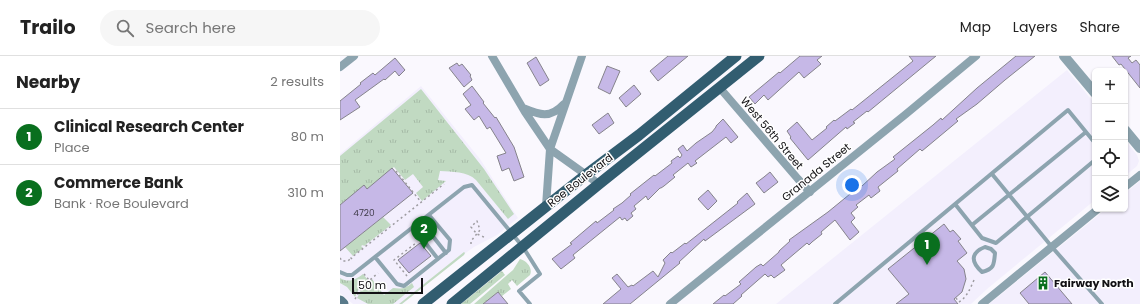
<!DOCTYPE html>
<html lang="en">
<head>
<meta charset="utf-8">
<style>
	:root { --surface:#fff; --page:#f6f6f6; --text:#222; --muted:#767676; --line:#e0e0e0; --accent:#096f1e }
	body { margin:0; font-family:Poppins,sans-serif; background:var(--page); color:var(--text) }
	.controls { position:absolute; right:12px; top:12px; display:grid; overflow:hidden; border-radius:6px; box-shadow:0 1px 3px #0004 }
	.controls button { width:36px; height:36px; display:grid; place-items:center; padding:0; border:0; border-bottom:1px solid var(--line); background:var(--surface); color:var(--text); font:20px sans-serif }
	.scale { position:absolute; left:12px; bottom:10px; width:71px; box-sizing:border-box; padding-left:4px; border:2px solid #121114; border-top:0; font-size:11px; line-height:14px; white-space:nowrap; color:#121114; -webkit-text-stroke:3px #fff; paint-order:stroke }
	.you { position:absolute; left:512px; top:129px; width:14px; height:14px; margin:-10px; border:3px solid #fff; border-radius:50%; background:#1a73e8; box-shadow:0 0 0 6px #1a73e833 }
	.badge { display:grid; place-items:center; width:26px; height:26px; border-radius:50%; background:var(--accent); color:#fff; font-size:13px; font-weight:700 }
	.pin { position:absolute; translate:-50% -33px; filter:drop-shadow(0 1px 2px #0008) }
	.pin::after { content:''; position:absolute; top:21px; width:14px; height:12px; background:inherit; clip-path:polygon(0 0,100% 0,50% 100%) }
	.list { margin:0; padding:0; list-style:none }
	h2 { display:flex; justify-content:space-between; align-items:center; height:52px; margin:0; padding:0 16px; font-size:17px }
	h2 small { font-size:13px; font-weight:400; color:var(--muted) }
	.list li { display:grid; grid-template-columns:26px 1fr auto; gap:12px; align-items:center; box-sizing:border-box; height:56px; padding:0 16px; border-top:1px solid var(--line) }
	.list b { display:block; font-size:15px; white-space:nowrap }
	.list p { margin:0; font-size:13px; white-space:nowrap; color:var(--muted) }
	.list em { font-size:13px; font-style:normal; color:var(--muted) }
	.icon { flex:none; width:22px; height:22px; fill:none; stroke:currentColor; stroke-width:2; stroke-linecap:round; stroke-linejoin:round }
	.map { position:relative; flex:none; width:800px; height:248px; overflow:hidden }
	header { display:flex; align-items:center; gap:24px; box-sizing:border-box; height:56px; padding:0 20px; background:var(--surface); border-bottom:1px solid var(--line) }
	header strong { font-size:19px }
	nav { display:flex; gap:22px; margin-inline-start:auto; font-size:14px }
	.search { width:280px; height:36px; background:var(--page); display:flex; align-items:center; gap:10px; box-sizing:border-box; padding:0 14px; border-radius:22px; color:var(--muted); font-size:15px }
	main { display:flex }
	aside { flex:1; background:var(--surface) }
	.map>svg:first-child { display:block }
</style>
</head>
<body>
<header>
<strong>Trailo</strong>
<div class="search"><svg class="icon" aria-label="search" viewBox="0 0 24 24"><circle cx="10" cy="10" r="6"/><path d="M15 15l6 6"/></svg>Search here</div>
<nav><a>Map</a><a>Layers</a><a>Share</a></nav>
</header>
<main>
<aside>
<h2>Nearby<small>2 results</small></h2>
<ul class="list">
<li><span class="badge">1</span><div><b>Clinical Research Center</b><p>Place</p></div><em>80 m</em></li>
<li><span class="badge">2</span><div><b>Commerce Bank</b><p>Bank · Roe Boulevard</p></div><em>310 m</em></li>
</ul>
</aside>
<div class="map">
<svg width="800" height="248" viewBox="0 0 800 248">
	<defs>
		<pattern id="grass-tufts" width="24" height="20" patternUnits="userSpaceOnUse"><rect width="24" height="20" fill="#c1dac2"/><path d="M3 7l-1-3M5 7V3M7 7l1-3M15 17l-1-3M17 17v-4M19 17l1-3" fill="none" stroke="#a5baa6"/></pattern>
	</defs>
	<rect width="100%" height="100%" fill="#faf8fe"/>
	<path fill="#f3effd" d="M727 14 755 48V144L647 233 631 248H436Z
		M81 30 140 103 178 162 157 179 134 191 127 196 62 248H13L0 237V98Z
		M785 84 797 99 799 105 797 110 785 120Z
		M800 125V248H649L766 153H785V137Z"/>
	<path fill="url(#grass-tufts)" d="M81 33 144 113 174 158 168 163 136 124C127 115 112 116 100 115L98 124 106 125 82 145 76 137 83 131 73 118 65 124 54 111 27 133 24 130 0 149V100Z
		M43 161 51 169 24 190 23 189 21 190 23 192 13 200 5 191Z
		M124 196 125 197 124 199 62 248H59Z
		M180 203C187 205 193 212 190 219L177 230 172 224 168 228 171 233 162 240 158 236 143 248H134L173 214Z
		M162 215 165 219 130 248H121Z
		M23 218 28 224 19 233 15 241 7 231 0 227V222C9 227 15 224 23 218Z
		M32 223 44 239 53 232C61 233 65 233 72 227L74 231 53 248H28L17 242 22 232Z"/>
	<path fill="#c6b8e7" stroke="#85838b" d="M328 0H348L318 25 310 15Z
		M460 0H482L477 4 481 8 464 22 459 16 428 44 424 39 415 48 409 41 439 16 440 17Z
		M569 0H596L528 56 527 55 513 66 515 67 507 73 506 71 468 104 450 82 451 81 447 75 457 66 472 84 487 72 486 71 494 64 495 65 511 53 512 54 573 5Z
		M676 0H695L665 24 637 48 616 63 618 65 582 95 580 93 557 113 558 115 538 131 540 135 531 142 529 139 516 149 518 151 511 157 515 162 511 166 519 176 510 184 495 164 481 176 482 178 472 186 469 189 467 187 441 209 445 214 434 222 431 219 428 221 425 218 401 239 402 240 393 248H373L384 239 385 240 401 228 399 226 416 211 421 208 423 210 439 196V195L450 185 449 184 488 156 521 129 522 130 537 116 555 103 553 101 593 69 601 62 602 64 637 32Z
		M772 0H791L788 2 792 7 796 4 800 9V32L781 8 779 9Z
		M196 1 209 24 200 30 187 7Z
		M55 2 65 14 59 20 55 15 45 24 44 23 15 44 20 51 0 64V45L21 28 20 27 33 17 35 19Z
		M117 7 119 10 122 8 131 19 130 20 132 24 124 31 109 12Z
		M267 10 280 15 270 38 258 32Z
		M294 29 301 38 286 51 279 42Z
		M132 30 144 46 143 47 155 62 156 61 174 91 184 121 174 125 169 112 162 115 157 100 166 97 150 71 147 73 139 60 134 64 125 53 131 49 123 38Z
		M268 57 274 67 259 78 252 69Z
		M383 63 398 81 391 87 386 81 355 105 357 107 351 111 348 107 333 119 335 121 324 130 321 132H320L308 144 306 140 294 150 296 153 291 157 293 160 287 165 285 162 282 164 280 161 233 199 235 202 221 213 212 203 232 188 230 187 250 170 256 165 257 167 274 154 273 153 282 147 291 139 290 138 314 119 315 120 332 107 331 105 338 100 340 102 342 99 338 93 343 89 347 95 356 87 372 76 376 71V70Z
		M52 112 73 137 0 195V149L24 129 27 133Z
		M430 116 438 126 424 137 416 127 424 121Z
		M368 134 377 145 368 154 358 143Z
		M407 137 415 148 365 185 364 183 339 206 340 207 290 248H263L281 233 272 222 277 218 288 231 292 229 293 230 313 215 318 221 325 207 323 204 331 196 332 197 345 187 346 188 398 147 397 146Z
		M604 168 610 176 613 174 621 183 618 185 627 197 617 205 624 213 626 223 622 236 614 243 618 248H556L569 238 548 213Z
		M80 187 91 200 69 217 58 204Z
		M705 216 732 248H689L680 237Z
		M158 236 168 248H143Z"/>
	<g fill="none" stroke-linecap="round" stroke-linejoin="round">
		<path stroke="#9e9ca1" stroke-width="1.5" stroke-dasharray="2 3" stroke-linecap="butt" d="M56 115 81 146
			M131 188V185L140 174 137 165 131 171 137 178 146 182
			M0 202 2 205H8L11 202
			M12 203 11 202 104 128
			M24 218 29 224
			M67 220 54 204 76 187
			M616 242 619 246C627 241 630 233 634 224
			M15 243 22 231 38 217"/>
		<path stroke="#8da4af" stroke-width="4" d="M652 118 712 191 762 248
			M615 148 642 182 656 187 755 104
			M81 165 106 197
			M632 169 746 76
			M73 171 98 203
			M645 191 651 193 655 197C654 209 654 213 642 216 631 206 630 197 645 191Z
			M35 201 57 228 64 230 109 194 110 184 89 159
			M0 216 7 219H12L124 131 132 129 183 191 200 218 179 235 190 248
			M495 248 728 54 755 87"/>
		<path stroke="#8da4af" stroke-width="8" d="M152 0 185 56 210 93 259 128
			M0 11 14 0
			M379 31 458 123 470 136
			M183 52C200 59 210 63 224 48
			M785 131 800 119
			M206 150 210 93 242 0
			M330 248 566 58 636 0
			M642 248 758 153"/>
		<path stroke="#8da4af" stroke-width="10" d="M724 0 755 37
			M785 74 800 92"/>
		<path stroke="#597a8a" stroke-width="11" d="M0 245 3 248"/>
		<path stroke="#325d70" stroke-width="11" d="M83 248 247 118 299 79 396 0
			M112 248 259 128 419 0"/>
	</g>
	<defs>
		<g id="building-bare" transform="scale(1.08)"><path d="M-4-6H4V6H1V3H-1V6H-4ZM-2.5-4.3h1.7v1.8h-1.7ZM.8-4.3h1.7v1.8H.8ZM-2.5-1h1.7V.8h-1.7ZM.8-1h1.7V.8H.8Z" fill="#096f1e" stroke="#fff" stroke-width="2.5" paint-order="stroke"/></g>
	</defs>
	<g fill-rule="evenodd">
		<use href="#building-bare" x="703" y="227"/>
	</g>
	<g text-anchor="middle" stroke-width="3" stroke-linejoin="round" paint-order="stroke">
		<g font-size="9" fill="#3f3b49">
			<text x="24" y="160">4720</text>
		</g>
		<g font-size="11" fill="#121114" stroke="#fff">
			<text transform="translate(432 77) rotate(50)" y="4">West 56th Street</text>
			<text transform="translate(476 116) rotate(-39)" y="4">Granada Street</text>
			<text transform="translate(240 124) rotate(-38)" y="4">Roe Boulevard</text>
		</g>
		<g font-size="11" font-weight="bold" fill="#121114" stroke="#fff" text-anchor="start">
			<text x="714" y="231">Fairway North</text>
		</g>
	</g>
</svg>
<div class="controls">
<button>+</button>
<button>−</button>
<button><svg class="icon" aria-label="locate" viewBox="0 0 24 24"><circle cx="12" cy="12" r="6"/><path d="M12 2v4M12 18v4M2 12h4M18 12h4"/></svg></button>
<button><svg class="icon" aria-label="layers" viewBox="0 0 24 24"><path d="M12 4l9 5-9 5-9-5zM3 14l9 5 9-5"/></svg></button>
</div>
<div class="scale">50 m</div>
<div class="you"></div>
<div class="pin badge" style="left:587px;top:209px">1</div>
<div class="pin badge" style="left:84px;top:193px">2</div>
</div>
</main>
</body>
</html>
